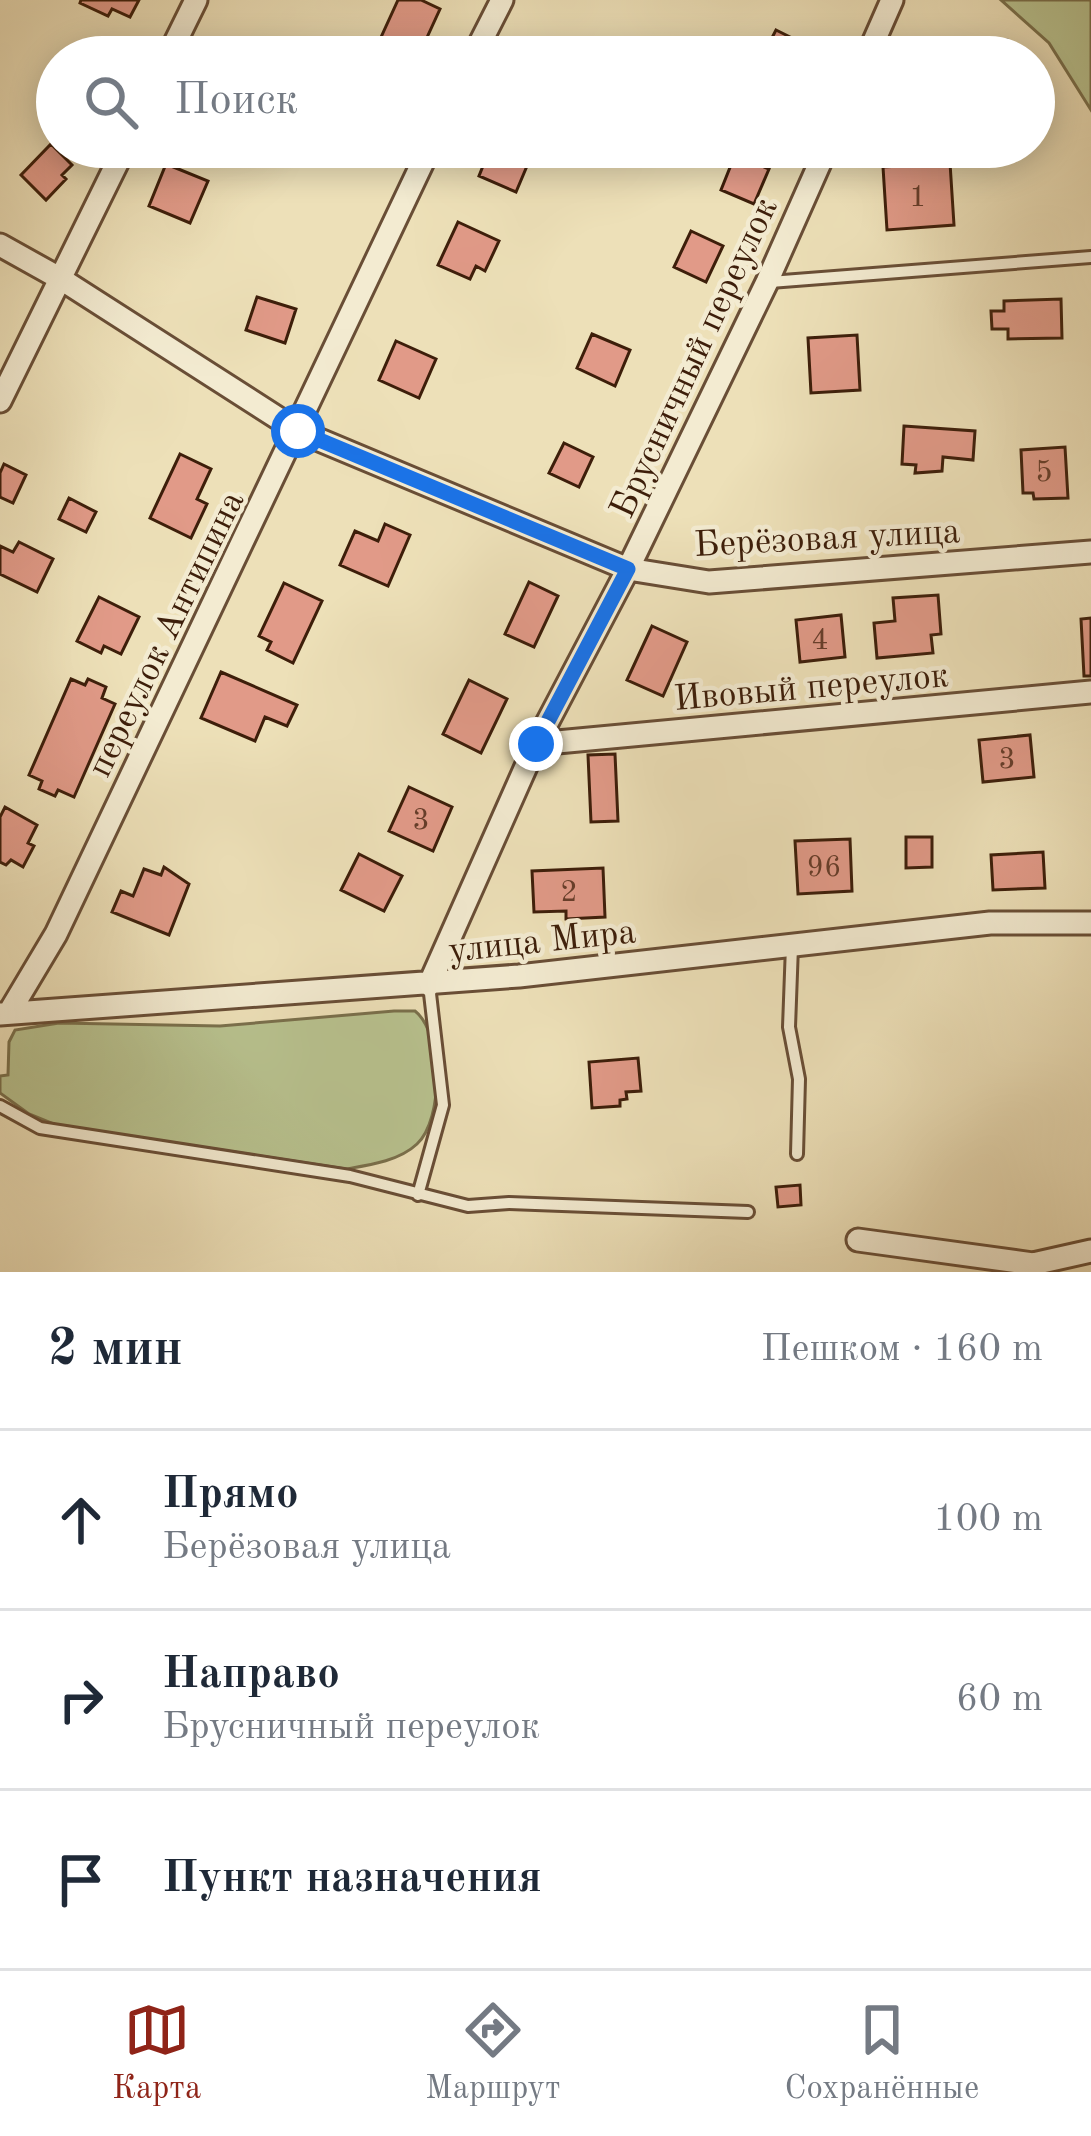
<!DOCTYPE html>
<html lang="ru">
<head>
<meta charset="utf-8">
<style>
	:root { --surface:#fff; --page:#f6f6f7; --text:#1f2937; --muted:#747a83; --line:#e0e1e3; --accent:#8f2418 }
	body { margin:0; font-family:"Old Standard TT",serif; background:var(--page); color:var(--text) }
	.stop { position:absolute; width:36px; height:36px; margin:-27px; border:9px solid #1a73e8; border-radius:50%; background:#fff }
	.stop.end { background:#1a73e8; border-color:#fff; box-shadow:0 3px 12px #0008 }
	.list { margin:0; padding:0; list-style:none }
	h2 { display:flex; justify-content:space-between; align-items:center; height:156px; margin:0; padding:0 48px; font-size:51px }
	h2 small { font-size:39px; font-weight:400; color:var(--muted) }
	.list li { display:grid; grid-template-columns:78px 1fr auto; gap:36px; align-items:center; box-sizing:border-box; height:180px; padding:0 48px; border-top:3px solid var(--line) }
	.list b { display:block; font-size:45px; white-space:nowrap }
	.list p { margin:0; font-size:39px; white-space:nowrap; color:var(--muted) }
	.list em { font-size:39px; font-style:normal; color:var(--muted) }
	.icon { flex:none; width:66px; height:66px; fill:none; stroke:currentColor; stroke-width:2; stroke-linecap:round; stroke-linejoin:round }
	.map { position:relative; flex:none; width:1091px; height:1272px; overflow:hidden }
	.search { position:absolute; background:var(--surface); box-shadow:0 6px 30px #0003; left:36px; right:36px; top:36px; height:132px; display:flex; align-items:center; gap:30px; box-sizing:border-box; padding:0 42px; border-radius:66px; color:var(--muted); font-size:45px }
	.sheet { height:696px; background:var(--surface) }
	nav { display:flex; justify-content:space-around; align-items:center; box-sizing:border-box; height:168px; border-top:3px solid var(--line); background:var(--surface); font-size:33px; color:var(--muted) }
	nav a { display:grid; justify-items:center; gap:6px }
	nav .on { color:var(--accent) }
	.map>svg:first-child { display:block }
</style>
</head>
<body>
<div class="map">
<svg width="1091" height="1272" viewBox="0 0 1091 1272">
	<rect width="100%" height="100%" fill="#ede0b8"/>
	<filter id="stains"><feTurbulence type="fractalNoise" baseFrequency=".00167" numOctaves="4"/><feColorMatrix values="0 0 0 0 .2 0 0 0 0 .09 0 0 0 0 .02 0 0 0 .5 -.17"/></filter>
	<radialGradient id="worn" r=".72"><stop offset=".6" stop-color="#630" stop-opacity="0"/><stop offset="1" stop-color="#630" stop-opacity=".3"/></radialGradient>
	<path fill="#b8c28f" stroke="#7a704c" stroke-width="3" d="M1001 0H1091V110L1049 43Z
		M394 1011H415C443 1033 444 1119 417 1144 399 1161 370 1165 346 1169L56 1125 29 1114 0 1093V1076L8 1075 9 1042 15 1030 59 1023 220 1026Z"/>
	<path fill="#e19a88" stroke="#3d1e0a" stroke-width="3" d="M81 0H139L130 17 112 9 108 16 80 3Z
		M398 0H421L440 9 418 57H372Z
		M776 30 812 48 808 57H762Z
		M1007 40 1008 57H956L955 43Z
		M51 144 72 165 62 175 66 179 46 200 21 175Z
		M504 147H535L516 192 479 176 489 151 500 156Z
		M735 155 769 169 754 204 721 190Z
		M950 163 954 225 887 230 883 167Z
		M166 164 208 181 190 223 149 206Z
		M458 222 499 241 485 271 476 266 470 279 438 265Z
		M691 231 723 246 706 282 674 267Z
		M257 297 296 309 285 343 246 330Z
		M1061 299 1062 338 1008 339V329H992L991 311H1004V301Z
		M592 334 630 350 615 386 577 368Z
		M857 335 860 390 811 393 808 338Z
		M396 341 436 359 419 398 379 380Z
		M904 426 975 431 973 460 943 457 942 471 915 473 916 465 902 464Z
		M564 443 593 457 579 487 549 473Z
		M1065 447 1068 498 1034 499 1033 493H1023L1021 450Z
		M180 454 211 469 197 499 207 504 191 538 150 518Z
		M4 464 26 475 13 503 0 497V473Z
		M69 498 96 512 86 532 59 519Z
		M385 524 410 535 388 586 340 565 355 531 378 541Z
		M19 542 53 559 37 592 0 574V546L13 552Z
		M529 582 558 596 534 647 505 634Z
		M284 583 322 601 293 663 267 650 271 642 259 636Z
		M938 595 941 634 931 635 933 653 877 658 874 623 895 621 893 598Z
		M99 597 139 617 121 654 104 646 101 653 77 641Z
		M841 615 845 657 800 662 796 620Z
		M1091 618V676H1084L1081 619Z
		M652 626 687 642 663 696 627 680Z
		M221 672 297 705 287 726 265 717 255 741 201 718Z
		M71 679 85 685 88 679 106 687 102 698 115 704 74 797 58 790 55 796 39 789 42 781 29 775Z
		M469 680 507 699 481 753 443 734Z
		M1030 735 1034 777 983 782 979 740Z
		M615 754 618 821 591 822 588 755Z
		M409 787 452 807 433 851 389 831Z
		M5 807 37 825 28 843 34 846 23 867 11 860 6 865 0 862V817Z
		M906 837H932V867L906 868Z
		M850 839 852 891 798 894 795 841Z
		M1043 852 1045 888 993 890 991 855Z
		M359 854 402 876 384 911 341 890Z
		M164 867 189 884 169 935 112 912 121 891 133 896 144 869 161 875Z
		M603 868 605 917 566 919V911L534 912 532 871Z
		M638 1058 641 1091 626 1092 627 1099 620 1100V1106L592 1108 589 1062Z
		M800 1185 801 1205 778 1207 776 1187Z"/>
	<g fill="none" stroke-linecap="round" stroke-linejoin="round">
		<g stroke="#694e36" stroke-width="16">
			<path id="lane" d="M770 282 1091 257
				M792 946 789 1027 799 1079 797 1154
				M0 1106 40 1128 350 1176 468 1206 509 1203 748 1212
				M418 1195 443 1105 429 985"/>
		</g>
		<g stroke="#694e36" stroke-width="27">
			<path id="street" d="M168 57 196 0
				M473 57 502 0
				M867 57 892 0
				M0 245 61 279 298 431 628 569 709 582 1091 552
				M0 401 125 147
				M536 744 1091 692
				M429 985 536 744 628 569 767 282 827 147
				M10 1011 56 934 430 147
				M0 1014 519 976 990 923H1091
				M858 1240 1033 1264 1091 1251"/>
		</g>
		<use href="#lane" stroke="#f3ebd1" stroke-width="10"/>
		<use href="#street" stroke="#f3ebd1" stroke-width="21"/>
	</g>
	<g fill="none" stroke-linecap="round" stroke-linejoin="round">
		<path stroke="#1a73e8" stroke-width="15" d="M298 431 628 569 536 744"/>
	</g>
	<g text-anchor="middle" stroke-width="9" stroke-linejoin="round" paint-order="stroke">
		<g font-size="30" fill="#663d2a">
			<text x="918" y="206">1</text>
			<text x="1044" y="481">5</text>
			<text x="820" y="649">4</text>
			<text x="1007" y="768">3</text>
			<text x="421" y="829">3</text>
			<text x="824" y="876">96</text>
			<text x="569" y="901">2</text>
		</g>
		<g font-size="36" fill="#3d1e0a" stroke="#f3ebd1">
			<text transform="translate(692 357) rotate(-65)" y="13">Брусничный переулок</text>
			<text transform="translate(827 536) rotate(-3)" y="13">Берёзовая улица</text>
			<text transform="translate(164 633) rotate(-64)" y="13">переулок Антипина</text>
			<text transform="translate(811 685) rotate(-5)" y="13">Ивовый переулок</text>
			<text transform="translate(542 939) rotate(-6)" y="13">улица Мира</text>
		</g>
	</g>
	<rect width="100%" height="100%" filter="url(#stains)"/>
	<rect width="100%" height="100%" fill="url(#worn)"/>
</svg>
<div class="stop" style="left:298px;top:431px"></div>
<div class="stop end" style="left:536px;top:744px"></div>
<div class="search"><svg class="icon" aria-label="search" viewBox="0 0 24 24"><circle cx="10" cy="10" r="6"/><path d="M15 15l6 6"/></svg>Поиск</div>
</div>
<section class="sheet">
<h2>2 мин<small>Пешком · 160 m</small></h2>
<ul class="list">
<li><svg class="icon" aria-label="ahead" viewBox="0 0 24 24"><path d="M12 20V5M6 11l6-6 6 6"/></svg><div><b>Прямо</b><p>Берёзовая улица</p></div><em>100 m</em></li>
<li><svg class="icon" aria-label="right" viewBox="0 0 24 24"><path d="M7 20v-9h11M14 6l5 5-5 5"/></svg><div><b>Направо</b><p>Брусничный переулок</p></div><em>60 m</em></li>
<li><svg class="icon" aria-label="arrive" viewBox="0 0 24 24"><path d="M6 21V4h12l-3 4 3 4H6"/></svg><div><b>Пункт назначения</b></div></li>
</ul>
</section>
<nav>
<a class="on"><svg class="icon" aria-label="map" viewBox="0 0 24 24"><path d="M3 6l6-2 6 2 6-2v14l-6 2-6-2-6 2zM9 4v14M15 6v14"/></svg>Карта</a>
<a><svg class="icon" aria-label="directions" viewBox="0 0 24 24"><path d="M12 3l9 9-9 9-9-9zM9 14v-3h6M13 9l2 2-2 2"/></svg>Маршрут</a>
<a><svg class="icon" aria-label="saved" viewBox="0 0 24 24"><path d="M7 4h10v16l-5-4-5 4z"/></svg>Сохранённые</a>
</nav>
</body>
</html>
